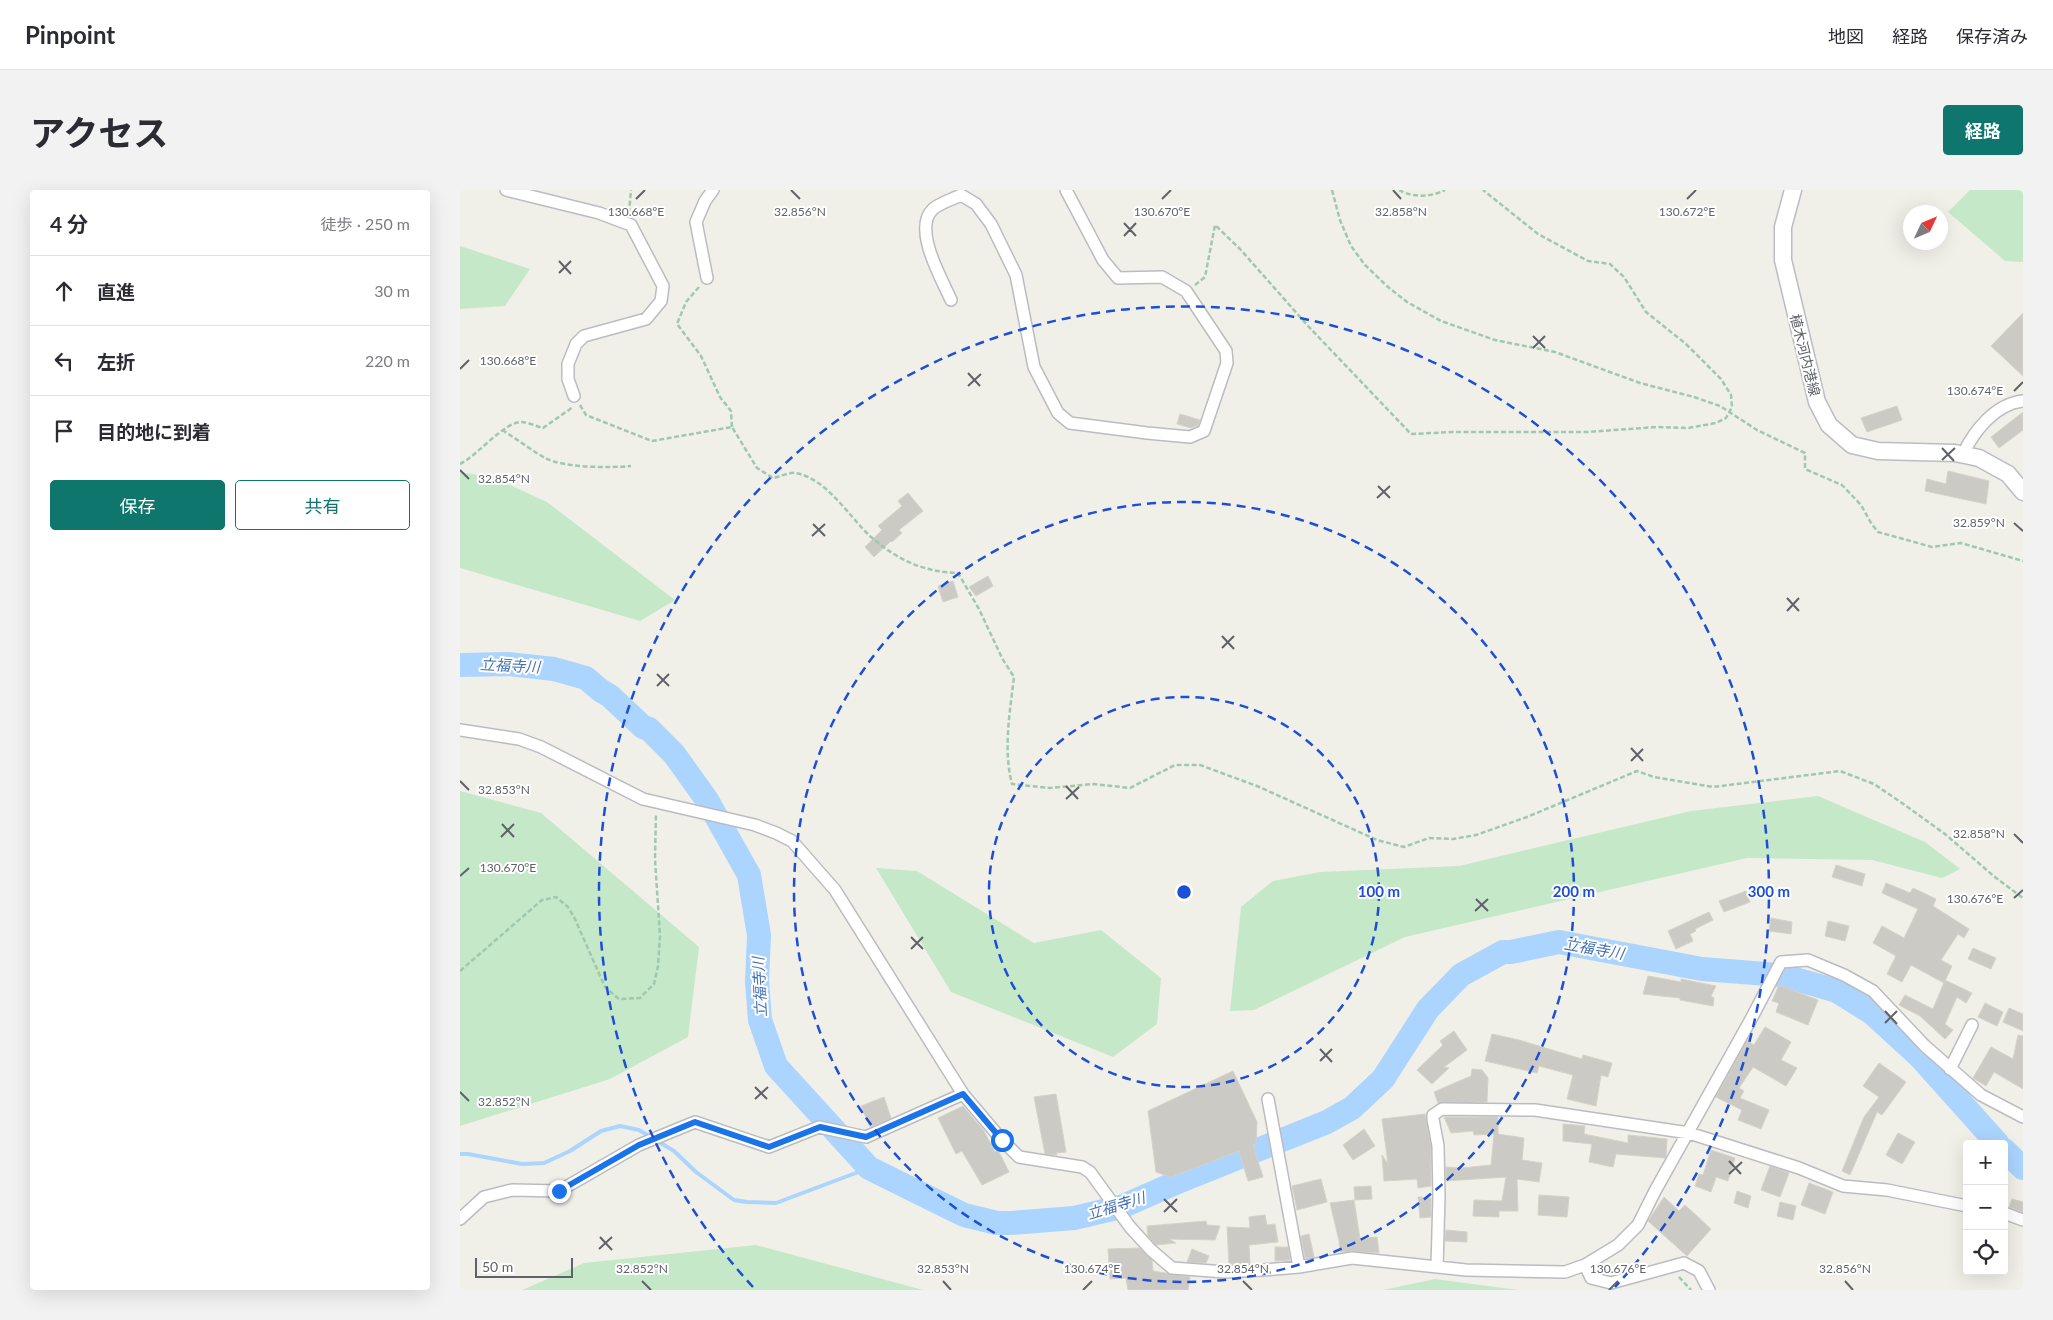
<!DOCTYPE html>
<html lang="ja">
<head>
<meta charset="utf-8">
<style>
	:root { --surface:#fff; --page:#f2f2f3; --text:#2b2b33; --muted:#7c7c81; --line:#e1e1e2; --accent:#0f766e }
	body { margin:0; font-family:Lato,"Noto Sans JP",sans-serif; background:var(--page); color:var(--text) }
	.controls { position:absolute; right:15px; bottom:15px; display:grid; overflow:hidden; border-radius:5px; box-shadow:0 5px 20px #0002 }
	.controls button { width:45px; height:45px; display:grid; place-items:center; padding:0; border:0; border-bottom:1px solid var(--line); background:var(--surface); color:var(--text); font:25px sans-serif }
	.compass { position:absolute; left:1443px; top:15px; width:45px; height:45px; border-radius:50%; background:var(--surface); box-shadow:0 5px 20px #0002; rotate:46deg }
	.scale { position:absolute; left:15px; bottom:12px; width:98px; box-sizing:border-box; padding-left:5px; border:2px solid #5f6268; border-top:0; font-size:14px; line-height:18px; white-space:nowrap; color:#5f6268; -webkit-text-stroke:4px #fff; paint-order:stroke }
	.stop { position:absolute; width:15px; height:15px; margin:-11px; border:4px solid #1a73e8; border-radius:50%; background:#fff }
	.stop.end { background:#1a73e8; border-color:#fff; box-shadow:0 1px 5px #0008 }
	.list { margin:0; padding:0; list-style:none }
	h2 { display:flex; justify-content:space-between; align-items:center; height:65px; margin:0; padding:0 20px; font-size:21px }
	h2 small { font-size:16px; font-weight:400; color:var(--muted) }
	.list li { display:grid; grid-template-columns:32px 1fr auto; gap:15px; align-items:center; box-sizing:border-box; height:70px; padding:0 20px; border-top:1px solid var(--line) }
	.list b { display:block; font-size:19px; white-space:nowrap }
	.list em { font-size:16px; font-style:normal; color:var(--muted) }
	.actions { display:flex; gap:10px; padding:15px 20px }
	.actions a { flex:1; padding:11px 0; border:1px solid var(--accent); border-radius:5px; text-align:center; font-size:18px; color:var(--accent) }
	.actions .main { background:var(--accent); color:#fff }
	.icon { flex:none; width:28px; height:28px; fill:none; stroke:currentColor; stroke-width:2; stroke-linecap:round; stroke-linejoin:round }
	.map { position:relative; flex:none; width:1563px; height:1100px; overflow:hidden; border-radius:5px }
	header { display:flex; align-items:center; gap:30px; box-sizing:border-box; height:70px; padding:0 25px; background:var(--surface); border-bottom:1px solid var(--line) }
	header strong { font-size:24px }
	nav { display:flex; gap:28px; margin-inline-start:auto; font-size:18px }
	.intro { display:flex; align-items:center; justify-content:space-between; box-sizing:border-box; height:120px; padding:0 30px }
	h1 { margin:0; font-size:35px }
	.button { padding:12px 22px; border-radius:5px; background:var(--accent); color:#fff; font-size:18px; font-weight:700 }
	main { display:flex; gap:30px; padding:0 30px }
	aside { flex:1; background:var(--surface); border-radius:5px; box-shadow:0 5px 20px #0002 }
	.map>svg:first-child { display:block }
</style>
</head>
<body>
<header>
<strong>Pinpoint</strong>
<nav><a>地図</a><a>経路</a><a>保存済み</a></nav>
</header>
<div class="intro"><h1>アクセス</h1><a class="button">経路</a></div>
<main>
<aside>
<h2>4 分<small>徒歩 · 250 m</small></h2>
<ul class="list">
<li><svg class="icon" aria-label="ahead" viewBox="0 0 24 24"><path d="M12 20V5M6 11l6-6 6 6"/></svg><div><b>直進</b></div><em>30 m</em></li>
<li><svg class="icon" aria-label="left" viewBox="0 0 24 24"><path d="M17 20v-9H6M10 6l-5 5 5 5"/></svg><div><b>左折</b></div><em>220 m</em></li>
<li><svg class="icon" aria-label="arrive" viewBox="0 0 24 24"><path d="M6 21V4h12l-3 4 3 4H6"/></svg><div><b>目的地に到着</b></div></li>
</ul>
<div class="actions"><a class="main">保存</a><a>共有</a></div>
</aside>
<div class="map">
<svg width="1563" height="1100" viewBox="0 0 1563 1100">
	<rect width="100%" height="100%" fill="#f1f0e8"/>
	<path fill="#c5e8c8" d="M1510 0H1563V72L1545 71 1488 22Z
		M0 56 70 79 45 116 0 119Z
		M0 282 34 288 87 312 215 410 180 431 0 378Z
		M0 601 81 623 239 757 228 847 150 889 0 936Z
		M1358 606 1465 652 1500 679 1482 688 1412 670 1287 668 945 747 794 820 770 821 781 717 813 691 860 682 999 676 1231 621Z
		M416 678 457 681 574 753 641 740 701 788 697 834 653 867 491 802Z
		M296 1055 463 1100H62L124 1073Z
		M975 1089 1058 1100H923Z"/>
	<g fill="none" stroke-linecap="round" stroke-linejoin="round">
		<path stroke="#abd4fe" stroke-width="4" d="M0 964H8L62 974 84 973 110 961 141 941 160 936 179 940 214 961 236 982 274 1010 287 1012 316 1013 409 978"/>
		<path stroke="#abd4fe" stroke-width="24" d="M0 475 48 474 94 479 126 488 140 500 150 506 183 537 189 539 214 564 247 610 289 685 299 745 297 791 300 830 316 876 409 978 504 1025 537 1033H551L614 1028 661 1017 720 991 867 932 892 918 923 889 968 819 1001 785 1043 762H1051L1099 752 1242 779 1321 785 1377 801 1412 823 1460 867 1538 954
			M1544 960 1563 978"/>
	</g>
	<path fill="#cccac5" stroke="#d6d2c6" d="M1563 123V186L1531 156Z
		M1437 216 1442 230 1407 242 1401 228Z
		M1563 222V240L1539 258 1531 247Z
		M720 224 740 230 738 235 731 238 717 234Z
		M1488 281 1529 291 1526 314 1465 301 1467 289 1486 294Z
		M448 303 463 321 439 340 442 343 432 352 431 351 414 367 405 357 422 340 418 336 442 316 438 311Z
		M528 386 533 396 516 406 509 397Z
		M493 391 498 407 483 412 478 396Z
		M1376 675 1405 684 1402 696 1372 687Z
		M1426 693 1450 703 1453 698 1476 709 1473 716 1509 739 1504 748 1498 744 1481 770 1492 776 1484 793 1451 775 1442 792 1427 784 1436 766 1413 753 1422 736 1444 748 1458 719 1422 703Z
		M1286 701 1290 712 1264 722 1259 711Z
		M1249 722 1253 730 1235 739 1236 741 1230 744 1233 751 1216 759 1208 741Z
		M1311 728 1332 732 1331 744 1309 741Z
		M1368 731 1389 736 1385 751 1365 746Z
		M1513 758 1536 768 1531 779 1508 769Z
		M1188 786 1221 792V789L1256 796 1251 806 1254 808 1253 816 1220 810V808L1183 804Z
		M1485 790 1512 803 1506 813 1497 807 1485 834 1493 840 1485 849 1460 826 1439 815 1445 805 1473 819Z
		M1319 795 1358 810 1348 835 1316 822 1319 813 1312 811Z
		M1525 813 1543 822 1537 836 1518 827Z
		M1549 818 1563 824V841L1543 832Z
		M1305 837 1331 852 1321 870 1337 878 1326 896 1293 877 1279 898 1284 901 1280 908 1309 920 1301 939 1278 930 1282 920 1256 907 1287 851 1294 855Z
		M994 841 1007 860 984 877 989 878 972 894 957 880 983 855 980 851Z
		M1032 844 1059 850 1122 869 1123 865 1152 873 1148 887 1141 885 1136 916 1107 909 1113 885 1079 876 1077 883 1025 871Z
		M1558 845 1563 846V899L1534 882 1526 896 1513 888 1531 857 1553 869Z
		M1419 873 1446 892 1422 925 1417 922 1390 985 1382 981 1404 927 1419 907 1403 896Z
		M1012 879 1022 880 1028 888 1027 912 978 913 974 902 1011 886Z
		M773 881 797 932 796 954 793 955 803 987 788 991 779 961 711 987 696 982 688 921Z
		M596 904 606 962 596 963 597 965 585 964 574 907Z
		M424 907 431 928 410 937 401 916Z
		M503 916 524 941 535 962 538 960 549 982 522 995 502 961 496 964 478 928Z
		M965 924 971 957V996L958 998 957 989 924 991 922 965 928 974 922 929Z
		M984 927H1038V944L1064 948 1062 970 1082 973 1079 992 1057 989 1058 1021H1039V1027L1013 1026 1014 1010 1042 1011 1046 987 986 991V977L1002 978 1031 975 1034 944 1014 945 1013 941 991 943Z
		M1103 934 1125 936 1124 944 1168 953V945L1207 949 1206 967 1205 968 1156 964 1153 977 1129 972 1132 954 1103 951Z
		M904 939 915 956 893 970 883 955Z
		M1438 943 1455 952 1442 974 1426 965Z
		M1251 960 1275 968 1268 991 1256 987 1251 1002 1235 996 1239 984 1243 985Z
		M1310 976 1329 983 1320 1007 1301 1000Z
		M861 989 867 1012 837 1020 832 996Z
		M1349 993 1373 1002 1365 1024 1341 1015Z
		M911 996 912 1009 895 1010 894 997Z
		M1277 1001 1291 1006 1288 1018 1274 1013Z
		M1079 1005 1109 1007 1107 1027 1078 1025Z
		M958 1007 971 1008V1027L960 1028Z
		M1204 1007 1219 1021 1225 1015 1251 1039 1227 1066 1188 1031Z
		M1552 1009 1563 1012V1022L1549 1017Z
		M894 1010 900 1049 917 1047 919 1063 893 1061 880 1062 879 1051 870 1013Z
		M1320 1012 1336 1016 1333 1030 1317 1026Z
		M805 1025 807 1035 815 1034 818 1052 789 1055 790 1073 769 1074 767 1037 790 1038 789 1027Z
		M746 1031 747 1035 760 1036 755 1050 709 1049 716 1053 696 1055 688 1046 687 1036Z
		M986 1040 1007 1042V1052L985 1051Z
		M849 1044 854 1067 845 1068 841 1046Z
		M815 1057H828L830 1070 815 1071Z
		M679 1058 692 1070 693 1081 730 1087 728 1100H668L666 1088 650 1089 648 1059Z
		M732 1059 749 1066 746 1073 727 1072Z"/>
	<g fill="none" stroke-linecap="round" stroke-linejoin="round">
		<g stroke="#babcc1" stroke-width="14">
			<path id="minor" d="M46 0 139 23 171 35 203 96 201 111 186 129 124 146 116 154 108 174V189L114 206
				M247 88 236 32 245 11 253 0
				M491 110C482 89 452 39 473 19 480 13 493 9 501 5L516 14 531 34 556 85 574 177 598 223 610 233 687 243 730 247 744 241 767 173 766 161 726 101 702 87 658 88 643 70 606 0
				M1503 264C1514 241 1535 214 1563 211
				M0 540 59 549 81 557 183 609 295 635 316 643 332 651 375 700 503 904 542 950 559 967 622 977 630 982 670 1037 691 1060 712 1078 765 1082 803 1080 839 1077 892 1068 1006 1080 1105 1082 1125 1075 1158 1055 1178 1035 1195 1001 1290 831 1321 772 1348 770 1384 785 1413 801 1465 856 1521 905 1563 927
				M1490 879 1512 835
				M808 909 839 1077
				M1544 1023 1563 1030
				M0 1029 24 1007 52 1000 99 1001 179 955 235 932 309 957 359 937 406 947 503 904
				M1125 1075 1131 1088 1151 1093 1224 1073 1239 1081 1249 1100
				M977 1077 979 1006 978 956 973 929V925L982 919 1075 920 1229 943 1339 978 1383 996 1427 1000 1507 1016"/>
		</g>
		<g stroke="#bbbdc3" stroke-width="19">
			<path id="secondary" d="M1333 0 1323 37V70L1357 212 1369 235 1392 255 1418 261 1495 263 1519 268 1548 284 1563 302"/>
		</g>
		<path stroke="#9fc8ae" stroke-width="2.5" stroke-dasharray="5 2.5" stroke-linecap="butt" d="M872 0 880 30 891 56 905 75 928 97 947 112 981 131 1035 150 1095 162 1180 193 1234 207 1260 216 1297 240 1345 263V279L1382 295 1401 315 1411 333 1418 342 1472 357 1501 353 1563 371
			M939 0C953 8 972 7 985 0
			M169 23 171 0
			M735 95 745 87 755 35 780 59 848 136 951 244 993 242H1127L1197 237 1228 238 1256 233 1266 228 1272 217 1271 205 1261 189 1226 154 1186 122 1164 87 1150 74 1128 71 1078 44 1023 0
			M239 97 226 112 217 134 241 166 260 207 271 221 272 237
			M120 215 126 225 192 251 272 237 297 278 313 288C319 287 329 282 335 283 367 288 389 327 411 347 438 370 463 382 498 383L519 419 542 468 554 487C550 521 543 560 552 594L590 598 634 594 670 598 715 575H740L797 596 917 650 944 657 969 648 993 649 1016 645 1067 627 1177 581 1194 587 1253 597 1380 581 1414 594 1442 613 1485 644 1536 688 1563 708
			M42 240C57 249 71 260 85 268 104 278 150 278 171 276
			M0 274C17 266 44 232 61 232 68 232 76 236 83 238L113 217
			M0 781 82 710 96 707 108 717 114 727 145 797 159 809 180 808 194 794 198 776 200 746 195 669 196 623
			M1219 1087 1231 1100"/>
		<use href="#minor" stroke="#fff" stroke-width="11"/>
		<use href="#secondary" stroke="#fff" stroke-width="16"/>
	</g>
	<g fill="none" stroke-linecap="round" stroke-linejoin="round">
		<path stroke="#1a73e8" stroke-width="6" d="M99 1001 179 955 235 932 309 957 360 937 406 947 503 904 542 950"/>
	</g>
	<path fill="none" stroke="#5f6268" stroke-width="2" d="M331 0 340 9M933 0 941 9M176 9 185 0M702 9 711 0M1227 9 1236 0M664 33 676 46M664 46 676 33M99 71 111 84M99 83 111 71M1073 146 1085 158M1073 158 1085 146M0 179 9 170M508 183 520 196M508 196 521 184M1554 201 1563 192M1482 258 1494 271M1482 270 1495 258M0 280 9 289M918 296 930 308M917 308 930 296M1554 333 1563 341M353 334 365 346M352 346 365 334M1327 408 1339 421M1327 421 1339 408M762 446 774 459M762 458 774 446M197 484 209 496M197 496 209 484M1171 558 1183 571M1171 571 1183 559M0 591 9 600M606 596 618 609M606 609 619 597M42 634 54 647M1554 644 1563 653M41 647 54 634M0 686 9 678M1554 708 1563 700M1016 709 1028 721M1015 721 1028 709M451 747 463 759M451 759 463 747M1425 821 1437 834M1425 833 1437 821M860 859 872 872M860 871 872 859M295 897 307 909M0 902 9 911M295 909 308 897M1269 971 1281 984M1269 984 1282 972M704 1009 717 1022M704 1022 717 1009M140 1047 152 1060M139 1059 152 1047M182 1091 191 1100M483 1091 491 1100M783 1091 792 1100M1385 1091 1393 1100M623 1100 632 1091M1149 1100 1158 1091"/>
	<g fill="none" stroke="#1d4ed8" stroke-width="2.5" stroke-dasharray="9 6">
		<circle cx="724" cy="702" r="195"/>
		<circle cx="724" cy="702" r="390"/>
		<path d="M293 1097A585 585 0 1 1 1155 1097"/>
	</g>
	<g text-anchor="middle" stroke-width="4" stroke-linejoin="round" paint-order="stroke">
		<g font-size="14" fill="#5f6268" stroke="#fff">
			<text transform="translate(1345 165) rotate(76)" y="5">植木河内港線</text>
		</g>
		<g font-size="15" font-style="italic" fill="#4572b2" stroke="#fff">
			<text transform="translate(50 476) rotate(3)" y="5">立福寺川</text>
			<text transform="translate(1134 759) rotate(10)" y="5">立福寺川</text>
			<text transform="translate(300 797) rotate(-93)" y="5">立福寺川</text>
			<text transform="translate(656 1016) rotate(-17)" y="5">立福寺川</text>
		</g>
	</g>
	<g font-size="12" text-anchor="middle" fill="#5f6268" stroke="#fff" stroke-width="4" stroke-linejoin="round" paint-order="stroke">
		<text x="176" y="26">130.668°E</text>
		<text x="702" y="26">130.670°E</text>
		<text x="1227" y="26">130.672°E</text>
		<text x="340" y="26">32.856°N</text>
		<text x="941" y="26">32.858°N</text>
		<text x="48" y="175">130.668°E</text>
		<text x="1515" y="205">130.674°E</text>
		<text x="44" y="293">32.854°N</text>
		<text x="1519" y="337">32.859°N</text>
		<text x="44" y="604">32.853°N</text>
		<text x="1519" y="648">32.858°N</text>
		<text x="48" y="682">130.670°E</text>
		<text x="1515" y="713">130.676°E</text>
		<text x="44" y="916">32.852°N</text>
		<text x="182" y="1083">32.852°N</text>
		<text x="483" y="1083">32.853°N</text>
		<text x="783" y="1083">32.854°N</text>
		<text x="1385" y="1083">32.856°N</text>
		<text x="632" y="1083">130.674°E</text>
		<text x="1158" y="1083">130.676°E</text>
	</g>
	<circle cx="724" cy="702" r="8" fill="#1d4ed8" stroke="#fff" stroke-width="2.5"/>
	<g font-size="15" text-anchor="middle" font-weight="bold" fill="#1d4ed8" stroke="#fff" stroke-width="4" stroke-linejoin="round" paint-order="stroke">
		<text x="919" y="707">100 m</text>
		<text x="1114" y="707">200 m</text>
		<text x="1309" y="707">300 m</text>
	</g>
</svg>
<div class="controls">
<button>+</button>
<button>−</button>
<button><svg class="icon" aria-label="locate" viewBox="0 0 24 24"><circle cx="12" cy="12" r="6"/><path d="M12 2v4M12 18v4M2 12h4M18 12h4"/></svg></button>
</div>
<svg class="compass" viewBox="-18 -18 36 36"><path d="M0-13l5 13h-10z" fill="#e53935"/><path d="M0 13l5-13h-10z" fill="#7c7c81"/></svg>
<div class="scale">50 m</div>
<div class="stop" style="left:542px;top:950px"></div>
<div class="stop end" style="left:99px;top:1001px"></div>
</div>
</main>
</body>
</html>
